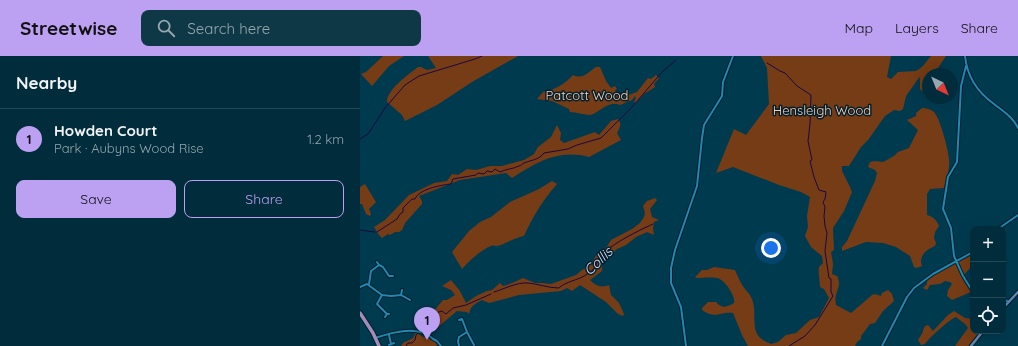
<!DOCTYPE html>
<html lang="en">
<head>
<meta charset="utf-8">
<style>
	:root { --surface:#002c3b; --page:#0e3846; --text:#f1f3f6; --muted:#95a7af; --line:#224855; --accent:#bca0f2 }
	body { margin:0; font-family:Quicksand,sans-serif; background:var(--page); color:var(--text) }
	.controls { position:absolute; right:12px; bottom:12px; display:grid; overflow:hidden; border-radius:8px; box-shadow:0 4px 16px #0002 }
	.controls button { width:36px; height:36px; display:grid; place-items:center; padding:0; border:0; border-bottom:1px solid var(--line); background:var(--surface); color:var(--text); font:20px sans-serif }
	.compass { position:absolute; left:562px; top:12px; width:36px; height:36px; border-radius:50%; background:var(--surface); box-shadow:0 4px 16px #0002; rotate:137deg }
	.you { position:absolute; left:411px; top:192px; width:14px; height:14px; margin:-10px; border:3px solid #fff; border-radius:50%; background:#1a73e8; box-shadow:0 0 0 6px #1a73e833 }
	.badge { display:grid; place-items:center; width:26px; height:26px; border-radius:50%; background:var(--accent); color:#111; font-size:13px; font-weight:700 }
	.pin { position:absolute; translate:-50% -33px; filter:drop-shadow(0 1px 2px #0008) }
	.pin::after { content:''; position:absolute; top:21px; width:14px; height:12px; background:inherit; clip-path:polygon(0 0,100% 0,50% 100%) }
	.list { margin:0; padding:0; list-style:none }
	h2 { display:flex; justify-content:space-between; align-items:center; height:52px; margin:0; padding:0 16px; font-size:17px }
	h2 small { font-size:13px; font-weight:400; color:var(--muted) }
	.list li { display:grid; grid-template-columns:26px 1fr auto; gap:12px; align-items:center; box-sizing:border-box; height:60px; padding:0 16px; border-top:1px solid var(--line) }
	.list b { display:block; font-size:15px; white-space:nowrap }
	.list p { margin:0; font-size:13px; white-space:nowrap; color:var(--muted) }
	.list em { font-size:13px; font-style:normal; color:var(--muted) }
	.actions { display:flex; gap:8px; padding:12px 16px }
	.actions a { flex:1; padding:9px 0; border:1px solid var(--accent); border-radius:8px; text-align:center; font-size:14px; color:var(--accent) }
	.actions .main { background:var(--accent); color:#111 }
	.icon { flex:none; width:22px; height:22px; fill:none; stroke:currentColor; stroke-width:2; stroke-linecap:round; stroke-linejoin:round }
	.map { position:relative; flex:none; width:658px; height:290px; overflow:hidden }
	header { display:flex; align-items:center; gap:24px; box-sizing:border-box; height:56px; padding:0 20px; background:var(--accent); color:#111 }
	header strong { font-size:19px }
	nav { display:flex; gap:22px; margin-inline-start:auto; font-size:14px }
	.search { width:280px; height:36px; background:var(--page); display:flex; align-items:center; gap:10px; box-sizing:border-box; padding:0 14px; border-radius:8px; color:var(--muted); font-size:15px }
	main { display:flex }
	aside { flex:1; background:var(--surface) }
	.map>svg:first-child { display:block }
</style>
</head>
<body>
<header>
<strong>Streetwise</strong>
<div class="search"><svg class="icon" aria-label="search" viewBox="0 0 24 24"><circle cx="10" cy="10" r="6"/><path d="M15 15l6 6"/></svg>Search here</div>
<nav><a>Map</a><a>Layers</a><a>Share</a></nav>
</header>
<main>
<aside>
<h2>Nearby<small></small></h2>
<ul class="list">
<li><span class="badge">1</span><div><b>Howden Court</b><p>Park · Aubyns Wood Rise</p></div><em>1.2 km</em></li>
</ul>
<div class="actions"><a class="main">Save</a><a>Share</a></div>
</aside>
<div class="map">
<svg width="658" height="290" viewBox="0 0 658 290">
	<rect width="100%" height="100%" fill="#003a4f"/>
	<path fill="#763c15" d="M23 0H44L29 10 12 30 1 18 6 16Z
		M68 0H158L112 26 77 49 45 65 42 59 27 46C27 33 48 19 58 11H61L67 14 76 12Z
		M401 0H531L527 21 531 23 538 16 556 15 562 11 571 0H586L574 18H568V25L562 35 560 33V21L558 23 546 40 543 53 540 55 534 54 525 60 508 84 501 91 489 110H482V115L490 131 492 136 484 155 473 172 474 194 471 196 473 208 472 218 477 220C483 231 473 236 476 249L491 257 512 239 515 238 521 240 522 237 528 234 532 238 534 245 523 255 515 267 510 268 501 280V283L497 286 495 290H388L382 279 373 257C359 255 357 264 342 254V252L348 246H356C362 253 367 251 374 247 376 240 364 223 357 222 351 221 343 222 337 222L335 221 342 214H347L354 211 375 214C378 221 381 228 385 233 387 236 390 238 391 241 400 259 385 279 411 288L418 286 426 279 436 277 450 264 459 261 469 242 464 233 460 231C460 224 458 218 459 211L463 207 462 200 451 191 445 180 448 171 447 160 450 141 441 136 419 129 373 111 356 117 374 73 386 79 409 48 407 12Z
		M236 11H240L246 25 251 32 255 30 257 33 255 34 260 42 277 36 288 22 291 23 296 19 299 22 294 28 295 31 284 38 276 47 274 46 276 42 275 40 272 44 260 49C248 44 240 57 230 59 224 59 216 56 210 56L209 53 192 45 177 43 183 36C193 35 206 27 213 19 223 24 228 16 236 11Z
		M562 52C567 52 570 53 574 56 580 62 589 96 589 104 590 114 586 123 584 132L570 133 567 138V159C573 161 576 163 579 170L575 176 574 182 576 187 575 190C567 193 558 200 562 210L556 212 554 211 550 200 536 191 523 187 506 186 482 195V191L487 185 515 125 517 117 515 114 508 111 510 106 515 105 523 106 534 100 538 96 549 92 558 74 547 64 556 60V57Z
		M258 63C262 68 260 71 257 77L261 84 229 101C198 93 177 106 152 122L146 117 100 124 59 140 62 145V148L45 167 42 174 39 176H35L30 179 28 178 22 182 19 179 14 171 25 164 49 139 74 127 87 125 92 118 98 119 107 113 116 114 130 110H142L164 104 174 98 178 91 191 81 197 69 201 77 200 84 204 87 235 76 239 79 251 65Z
		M192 125 197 128C183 144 173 160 164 180 154 182 145 188 137 190 135 190 133 189 131 190 122 193 108 206 102 213L92 196 109 175 120 166 131 161 150 146 179 133Z
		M5 128 16 146 9 153 11 158 10 160 6 158 2 148H0V131Z
		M295 142 297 144 290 153 292 161 299 164 294 166 293 173 294 179 287 176 276 181 266 189 257 193 242 206V215L230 224C235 230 242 232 249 229L251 239 259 247 264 258 263 260 258 258 246 246 220 229 212 235 207 232 201 235 159 239 129 247 122 244C116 247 110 250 109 258L107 256 97 255 78 271 75 270 74 272 71 269 63 275H60L59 273 83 244H87L95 239 91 234 82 230 91 224 100 235 106 247 116 240 127 235 132 234 140 227 143 230C151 228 156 225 163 222L175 227H182L191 228 216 219 222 214 226 212 230 209 238 197 246 192 251 184 272 173 280 167 284 161 285 157 283 150 287 145Z
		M613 197C613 209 611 213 602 220L612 235 611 236 592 244 587 240 588 234 592 228 590 226 585 225 580 228 570 229 567 234 563 232 567 228V223L572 219Z
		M594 255 605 262 613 263V275H622L609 290H595L608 272 605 268 596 261C591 262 568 283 565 288L561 289 558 284 563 276V274L565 270 568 269 573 275 588 259Z
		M56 276 63 281 67 280 71 284 76 285 77 290H41L43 287 53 282Z"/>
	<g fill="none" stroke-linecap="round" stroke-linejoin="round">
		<path stroke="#1c0742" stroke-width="1" d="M407 7 420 15 425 17 437 30 451 39 450 68 448 85 452 104 450 105 454 121 459 134 466 136 465 143 463 146 465 151 464 160 465 170 467 177 465 195 469 222 471 223V236L473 240 455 269 445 280 429 290
			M0 83 8 78 25 52 45 29 59 20 115 3 122 0
			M0 174 15 176
			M17 176 37 163 40 158 43 156V152L52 143H55C59 133 81 129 91 128L93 123 116 119 118 117 124 118 127 115 132 116 135 113 140 116C146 113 153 113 159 110 161 110 162 108 164 107 171 104 179 104 184 97L208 93 217 89 241 82 273 50 302 16 316 4
			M134 236C144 233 157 226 168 227 179 228 188 232 199 232 204 227 213 225 220 222 226 220 231 215 236 211 234 195 280 174 293 168
			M60 274 64 270 69 267C72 261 76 256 82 255L86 258 93 252 106 249 131 238
			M46 290 48 287H52L55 284 56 279 58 277"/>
		<g stroke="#011f2c" stroke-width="4">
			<path id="minor" d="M605 0C607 20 617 36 634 48 643 55 653 61 658 72
				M606 10 601 30 597 106 588 121 583 153 591 172 594 200 603 220 613 236
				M638 173 658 159
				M19 209 23 211 29 220H33
				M9 228 11 215 19 209 17 206
				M0 231 7 228 22 239 31 240 41 239 50 244
				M22 239 17 248 27 258
				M41 239 42 234
				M643 243 649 246
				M25 261 27 258H29
				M99 264 102 263 107 276
				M29 279 31 288
				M15 282C28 278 41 274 54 275 58 275 62 277 66 277L73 283 77 285 81 290
				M29 289 34 287
				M99 290 98 285 99 281 107 276 114 289
				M326 290 321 251 311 227V212L315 194 337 130 342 82 344 69 362 40 363 26 373 0
				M522 290 547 241 554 232 573 218 613 196"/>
		</g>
		<g stroke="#011f2c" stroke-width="4.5">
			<path id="secondary" d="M643 252 658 236
				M611 290 623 275"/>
		</g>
		<g stroke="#011f2c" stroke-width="5.5">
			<path id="primary" d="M0 257 13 277 19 290"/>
		</g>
		<use href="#minor" stroke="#2088b2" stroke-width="2"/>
		<use href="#secondary" stroke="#608ab6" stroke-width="2.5"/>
		<use href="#primary" stroke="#a08dba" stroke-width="3.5"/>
	</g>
	<g text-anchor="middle" stroke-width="3" stroke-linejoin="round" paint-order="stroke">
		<g font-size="13" fill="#fed0b6" stroke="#011f2c">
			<text x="227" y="44">Patcott Wood</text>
			<text x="462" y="59">Hensleigh Wood</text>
		</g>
		<g font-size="14" font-style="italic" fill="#e2e0f7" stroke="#011f2c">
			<text transform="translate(238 205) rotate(-44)" y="5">Collis</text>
		</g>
	</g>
</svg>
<div class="controls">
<button>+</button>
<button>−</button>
<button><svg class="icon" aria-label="locate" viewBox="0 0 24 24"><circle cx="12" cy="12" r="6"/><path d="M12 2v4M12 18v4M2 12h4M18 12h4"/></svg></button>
</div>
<svg class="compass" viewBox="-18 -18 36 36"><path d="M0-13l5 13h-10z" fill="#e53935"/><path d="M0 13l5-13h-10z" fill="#95a7af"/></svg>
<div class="you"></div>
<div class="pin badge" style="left:67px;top:284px">1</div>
</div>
</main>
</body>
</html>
